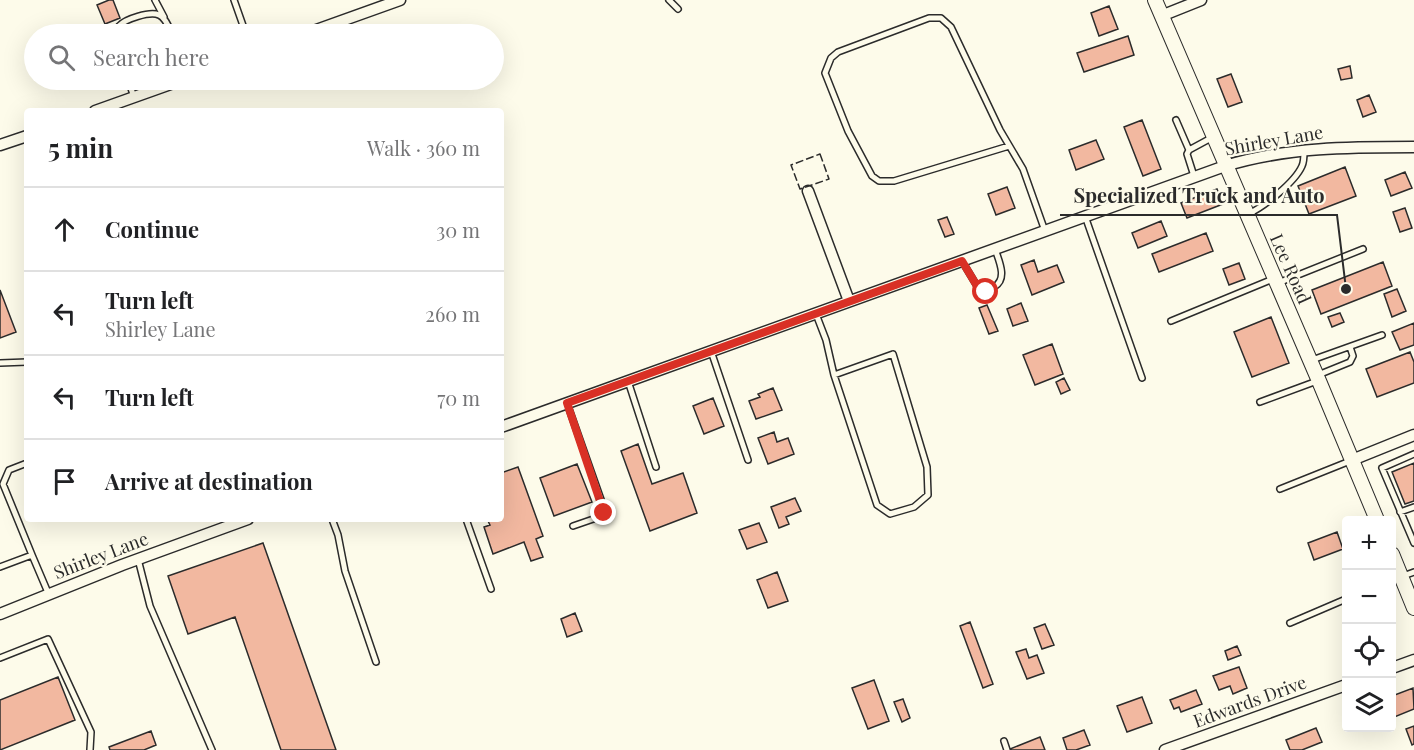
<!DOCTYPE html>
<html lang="en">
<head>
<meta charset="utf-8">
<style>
	:root { --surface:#fff; --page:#f6f6f6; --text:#202124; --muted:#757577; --line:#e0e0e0 }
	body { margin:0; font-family:"Playfair Display",serif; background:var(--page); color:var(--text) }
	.controls { position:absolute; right:18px; bottom:18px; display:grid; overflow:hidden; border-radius:6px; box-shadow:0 6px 24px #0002 }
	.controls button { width:54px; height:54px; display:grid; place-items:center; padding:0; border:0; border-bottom:2px solid var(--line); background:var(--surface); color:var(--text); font:30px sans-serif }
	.stop { position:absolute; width:18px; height:18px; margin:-14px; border:4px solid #d93025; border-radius:50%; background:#fff }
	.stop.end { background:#d93025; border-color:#fff; box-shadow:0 2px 6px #0008 }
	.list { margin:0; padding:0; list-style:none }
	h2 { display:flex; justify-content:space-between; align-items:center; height:78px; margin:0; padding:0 24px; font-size:26px }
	h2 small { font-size:20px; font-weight:400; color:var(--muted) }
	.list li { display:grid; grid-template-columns:39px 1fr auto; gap:18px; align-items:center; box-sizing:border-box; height:84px; padding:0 24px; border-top:2px solid var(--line) }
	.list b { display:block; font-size:22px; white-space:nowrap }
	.list p { margin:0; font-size:20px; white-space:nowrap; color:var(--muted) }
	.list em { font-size:20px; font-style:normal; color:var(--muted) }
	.icon { flex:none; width:33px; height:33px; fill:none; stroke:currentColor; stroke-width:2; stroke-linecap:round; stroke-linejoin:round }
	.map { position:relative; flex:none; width:1414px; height:750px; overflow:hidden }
	.search { position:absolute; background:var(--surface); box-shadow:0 6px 24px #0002; left:24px; top:24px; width:480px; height:66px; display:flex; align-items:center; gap:15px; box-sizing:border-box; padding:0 21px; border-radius:33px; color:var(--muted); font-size:22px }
	.panel { position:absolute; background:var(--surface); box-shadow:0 6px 24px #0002; left:24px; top:108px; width:480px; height:414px; border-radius:6px }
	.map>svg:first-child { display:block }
</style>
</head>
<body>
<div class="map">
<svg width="1414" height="750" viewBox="0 0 1414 750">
	<rect width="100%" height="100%" fill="#fdfbea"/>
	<path fill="#f2b8a0" stroke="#2b2b2b" stroke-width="1.5" d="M109 0H113L120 18 105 24 97 5Z
		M1109 6 1118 29 1099 36 1091 13Z
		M1128 36 1134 55 1084 72 1077 53Z
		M1350 66 1352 78 1341 80 1338 69Z
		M1231 74 1242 102 1228 107 1217 79Z
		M1369 95 1376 112 1363 117 1357 100Z
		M1142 120 1161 169 1143 176 1124 127Z
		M1096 140 1104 159 1076 170 1069 150Z
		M1345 167 1356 196 1309 214 1298 186Z
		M1405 172 1412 188 1391 196 1385 180Z
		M1007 187 1015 208 996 215 988 194Z
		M1217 189 1223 204 1187 218 1181 203Z
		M1405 208 1412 228 1400 232 1393 212Z
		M947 217 954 234 945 237 938 220Z
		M1161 221 1167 236 1138 248 1132 233Z
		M1206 233 1213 251 1159 272 1152 254Z
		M1034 260 1038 272 1057 265 1064 282 1032 295 1021 265Z
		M1383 262 1392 286 1321 314 1312 290Z
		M1239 263 1245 279 1229 285 1223 269Z
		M1397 289 1406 311 1392 317 1384 294Z
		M0 290 16 332 0 338Z
		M1021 303 1028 321 1013 326 1007 309Z
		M987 305 998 331 989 334 979 308Z
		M1340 313 1344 322 1332 327 1328 317Z
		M1271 317 1289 363 1252 377 1234 332Z
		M1414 323V345L1400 350 1392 332Z
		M1052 344 1063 374 1035 385 1023 355Z
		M1410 352 1414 362V383L1377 397 1366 369Z
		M1064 378 1070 390 1061 394 1056 382Z
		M773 388 782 410 756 419 749 401 760 397 758 394Z
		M713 398 724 426 704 434 693 406Z
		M774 432 777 442 788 438 794 454 768 464 758 438Z
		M638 444 652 484 683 473 697 513 650 531 621 451Z
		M1414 463V501L1405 504 1392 472Z
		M577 464 592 502 554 516 540 478Z
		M518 467 543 536 536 539 543 557 531 561 524 542 493 554 484 527 490 525 487 519H501V473Z
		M795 498 801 511 786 517 789 524 779 528 771 507Z
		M759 523 767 542 747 549 739 530Z
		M1337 532 1343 549 1314 560 1308 543Z
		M263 543 336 750H281L235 617 188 634 168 576Z
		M777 572 788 601 768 608 757 580Z
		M575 613 582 631 567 637 561 619Z
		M970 622 993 684 983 688 960 626Z
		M1045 624 1054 645 1042 649 1034 628Z
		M1237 646 1241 655 1228 660 1225 651Z
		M1026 649 1029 658 1037 655 1044 673 1027 679 1016 652Z
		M1239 667 1247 688 1233 694 1230 686 1219 690 1213 676Z
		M58 677 75 720 0 750V700Z
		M874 680 889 721 868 729 852 688Z
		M1413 688 1414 709 1392 718V696Z
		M1196 690 1202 704 1181 712 1179 707 1174 709 1170 700Z
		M1142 697 1152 723 1127 732 1117 706Z
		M903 699 910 718 902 722 894 702Z
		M1414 726V744L1412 745 1406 729Z
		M1316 728 1322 742 1302 750H1290L1286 740Z
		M1084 730 1090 745 1076 750H1067L1063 738Z
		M151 731 156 745 144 750H110L109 747Z
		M1040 737 1045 750H1011L1010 749Z"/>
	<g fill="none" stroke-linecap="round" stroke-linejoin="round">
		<g stroke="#2b2b2b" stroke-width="8">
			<path id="service" d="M155 0 164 17
				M234 0 246 34
				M669 0 678 9
				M114 34C115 32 117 28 119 26 125 19 150 11 159 15 166 18 169 28 172 34
				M128 80 134 97
				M1176 120 1189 150
				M1009 146 894 181H879L872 176 848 131 825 73 831 58 838 52 929 18H941L951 27 1000 130 1023 169 1045 231
				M1194 176 1187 154 1189 150 1213 137
				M1248 214C1264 207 1295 182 1302 166 1304 162 1304 155 1304 151
				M1085 216 1142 378
				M962 261 980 291C986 292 989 290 994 287 1008 279 999 261 995 249
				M1278 283 1363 249
				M816 314 826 340 834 375 877 505 890 514 914 507 928 495 927 467 893 354 834 375
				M1171 321 1273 279
				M711 351 748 460
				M1312 360 1382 335
				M0 363 27 362
				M1318 375 1350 362 1353 356 1350 347
				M628 381 656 467
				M1260 402 1317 381
				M567 403 605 511 602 516 573 526
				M27 463 9 470 3 484 32 555
				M1280 489 1350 461
				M1400 512 1414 507
				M332 519 338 535 345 571 376 662
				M466 519 491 589
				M1414 543 1382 468 1414 454
				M138 559 150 606 212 750
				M0 567 32 555 49 595
				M1403 576 1414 572
				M1290 623 1346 599
				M0 658 48 639 91 732 90 750
				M1004 741 1007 750"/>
		</g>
		<g stroke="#2b2b2b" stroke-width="13">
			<path id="minor" d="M1161 16 1201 0
				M305 34 400 0
				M95 111 182 80
				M0 145 27 136
				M808 191 849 301
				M501 427 1225 166C1286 147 1351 147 1414 147
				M1352 460 1414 435
				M0 614 122 565 248 519
				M1392 668 1414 660
				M1165 750 1346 685"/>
		</g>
		<g stroke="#2b2b2b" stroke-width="16">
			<path id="secondary" d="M1155 0 1319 381 1377 520
				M1392 554 1414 608"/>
		</g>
		<use href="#service" stroke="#fdfbea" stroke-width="5"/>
		<use href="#minor" stroke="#fdfbea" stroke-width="10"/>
		<use href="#secondary" stroke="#fdfbea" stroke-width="14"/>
		<path stroke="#2b2b2b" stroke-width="1.5" stroke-dasharray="8 3" stroke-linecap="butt" d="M820 154 829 179 800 189 791 165Z"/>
	</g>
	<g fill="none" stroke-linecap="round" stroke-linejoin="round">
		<path stroke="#d93025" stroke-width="8" d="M604 513 567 403 962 261 980 291 986 292"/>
	</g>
	<g text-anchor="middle" stroke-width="4.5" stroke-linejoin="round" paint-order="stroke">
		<g font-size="18" fill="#2b2b2b" stroke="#fdfbea">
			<text transform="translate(1274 141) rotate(-10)" y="6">Shirley Lane</text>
			<text transform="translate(1290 269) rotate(66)" y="6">Lee Road</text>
			<text transform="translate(101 556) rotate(-21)" y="6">Shirley Lane</text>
			<text transform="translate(1250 702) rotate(-20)" y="6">Edwards Drive</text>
		</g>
	</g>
	<path fill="none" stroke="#2b2b2b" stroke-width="2" d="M1346 289L1337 215H1060"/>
	<circle fill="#2b2b2b" stroke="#fdfbea" stroke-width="2" cx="1346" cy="289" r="6"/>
	<g font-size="20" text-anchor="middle" font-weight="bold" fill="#2b2b2b" stroke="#fdfbea" stroke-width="4.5" stroke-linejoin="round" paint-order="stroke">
		<text x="1199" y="203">Specialized Truck and Auto</text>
	</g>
</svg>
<div class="controls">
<button>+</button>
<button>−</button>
<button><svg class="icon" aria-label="locate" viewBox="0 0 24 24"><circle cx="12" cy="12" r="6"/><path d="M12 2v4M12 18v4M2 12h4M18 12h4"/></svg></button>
<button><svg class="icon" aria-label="layers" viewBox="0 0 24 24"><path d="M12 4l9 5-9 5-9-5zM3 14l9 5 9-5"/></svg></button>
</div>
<div class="stop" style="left:986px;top:292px"></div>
<div class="stop end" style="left:604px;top:513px"></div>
<div class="search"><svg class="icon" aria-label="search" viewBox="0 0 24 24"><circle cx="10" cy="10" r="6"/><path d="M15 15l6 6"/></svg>Search here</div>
<section class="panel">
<h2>5 min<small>Walk · 360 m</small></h2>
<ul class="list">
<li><svg class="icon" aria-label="ahead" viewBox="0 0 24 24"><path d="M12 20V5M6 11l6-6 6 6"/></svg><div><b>Continue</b></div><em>30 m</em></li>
<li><svg class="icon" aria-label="left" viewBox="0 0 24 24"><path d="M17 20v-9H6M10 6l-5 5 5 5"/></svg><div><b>Turn left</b><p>Shirley Lane</p></div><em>260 m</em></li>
<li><svg class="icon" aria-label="left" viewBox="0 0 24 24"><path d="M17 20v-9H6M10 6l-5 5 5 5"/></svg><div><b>Turn left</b></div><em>70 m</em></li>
<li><svg class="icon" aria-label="arrive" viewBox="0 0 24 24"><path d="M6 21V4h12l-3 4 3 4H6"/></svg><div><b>Arrive at destination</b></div></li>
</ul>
</section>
</div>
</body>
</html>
